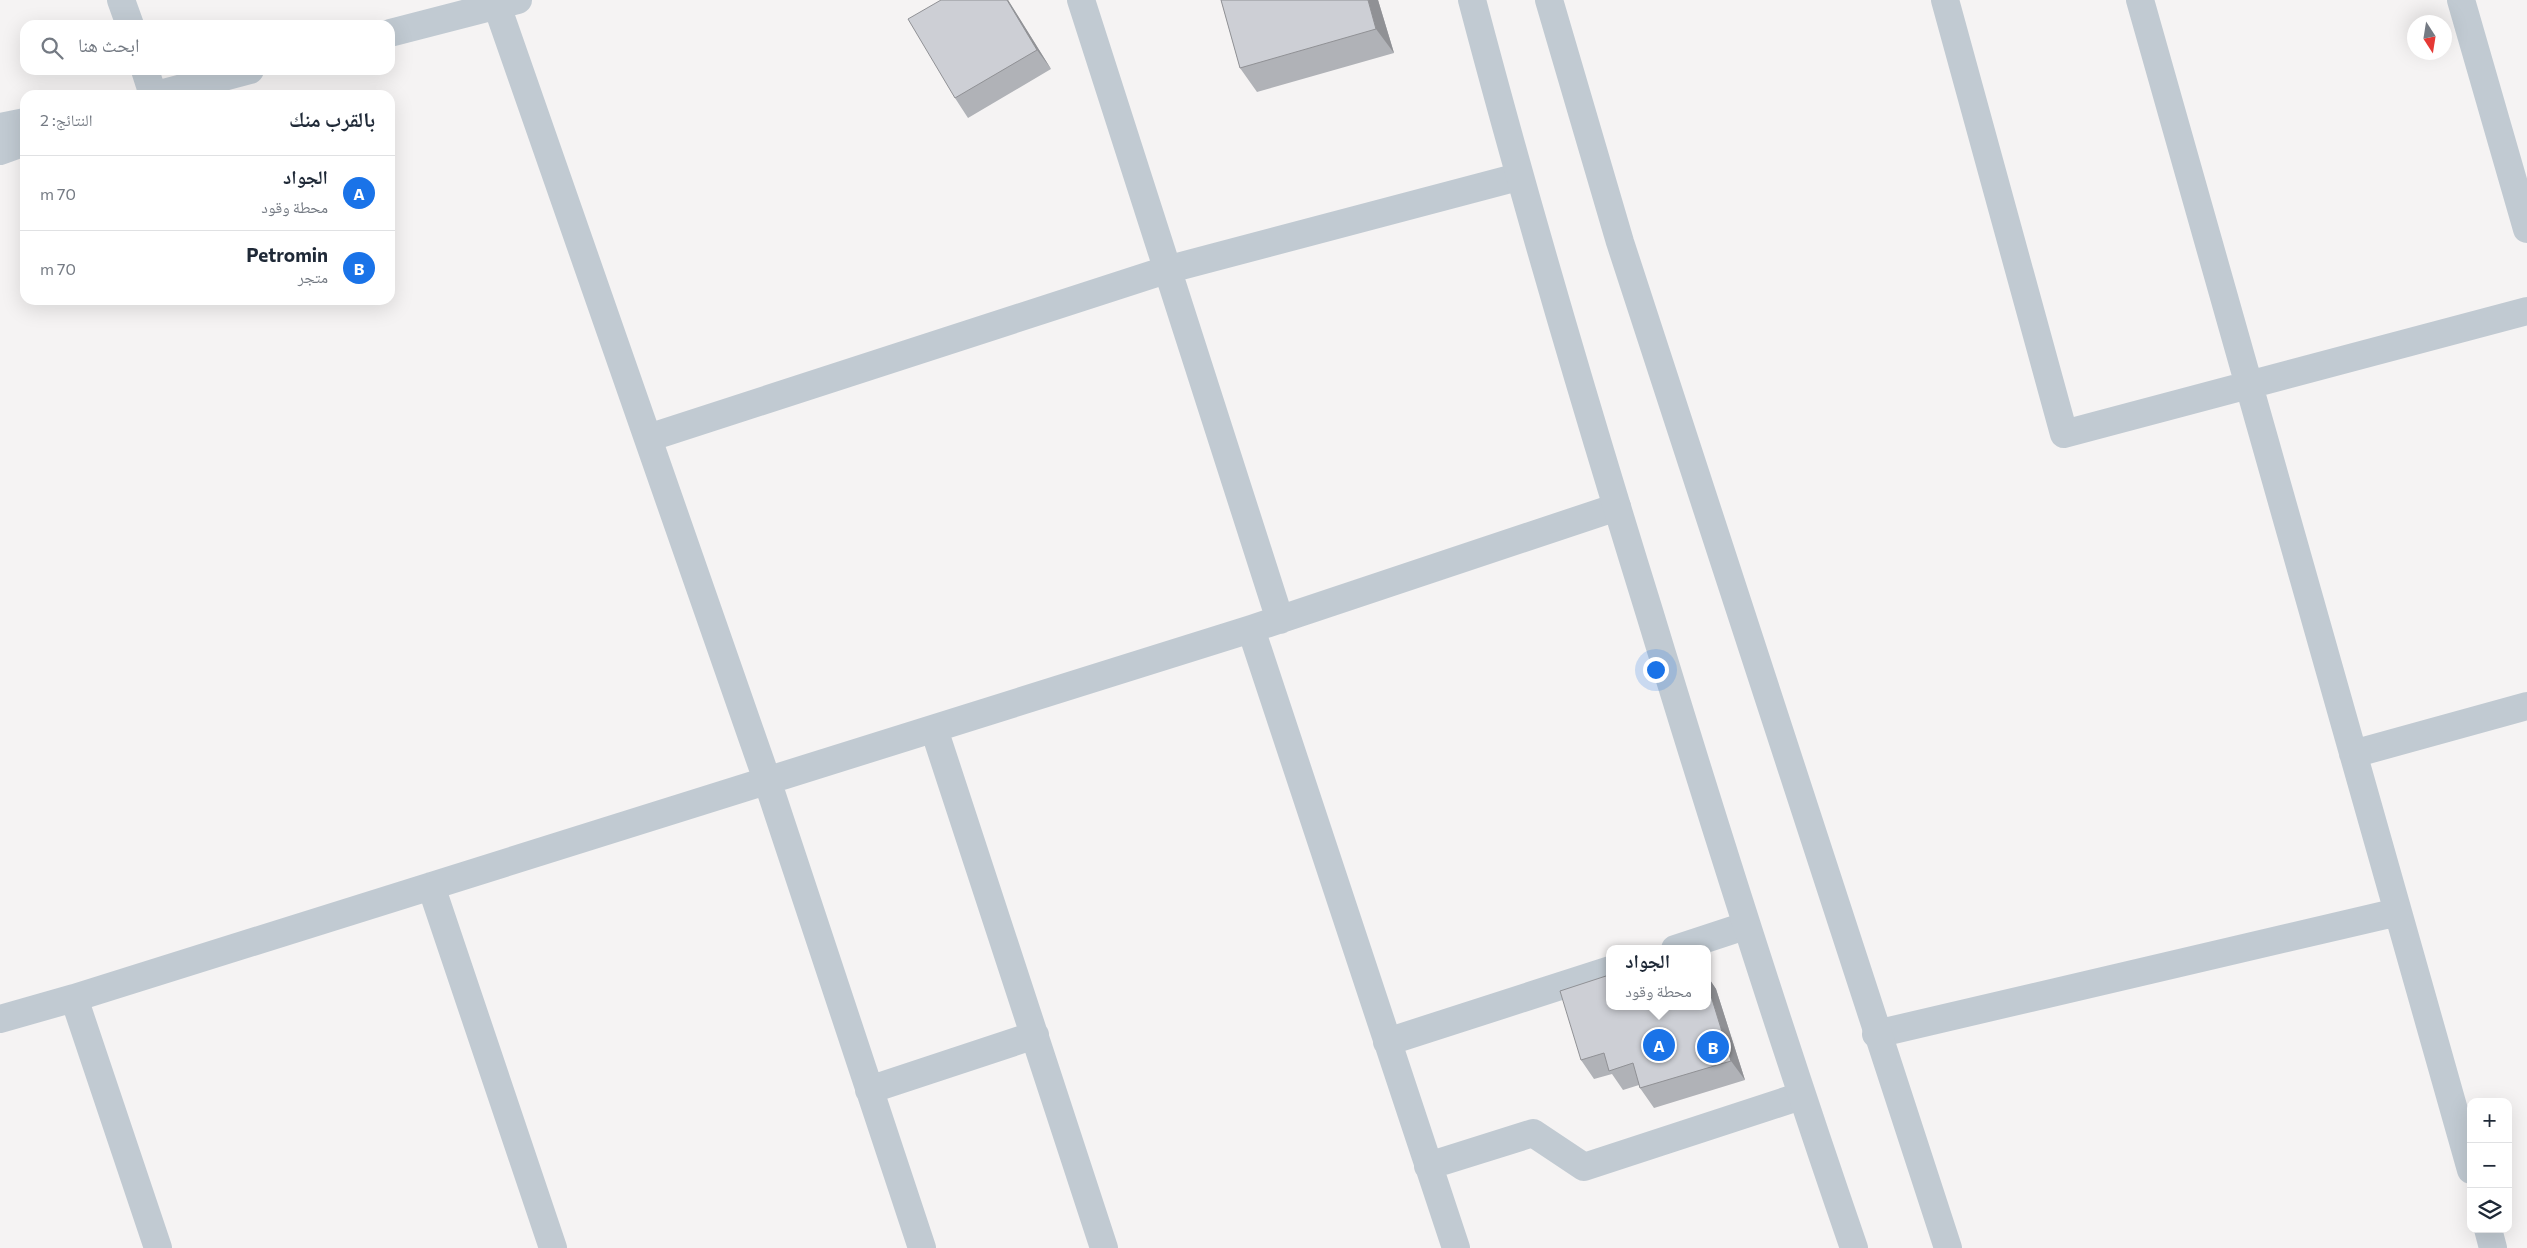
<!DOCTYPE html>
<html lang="ar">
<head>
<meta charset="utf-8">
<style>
	:root { --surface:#fff; --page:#f2f2f3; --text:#1f2937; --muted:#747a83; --line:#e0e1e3; --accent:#1a73e8 }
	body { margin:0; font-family:Commissioner,"Noto Naskh Arabic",sans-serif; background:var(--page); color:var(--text); direction:rtl }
	.controls { position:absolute; right:15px; bottom:15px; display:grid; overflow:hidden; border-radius:10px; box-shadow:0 5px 20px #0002 }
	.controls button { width:45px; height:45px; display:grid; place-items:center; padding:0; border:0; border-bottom:1px solid var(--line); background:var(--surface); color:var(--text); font:25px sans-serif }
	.compass { position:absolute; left:2407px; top:15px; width:45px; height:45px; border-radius:50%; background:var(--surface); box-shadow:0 5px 20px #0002; rotate:168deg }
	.you { position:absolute; left:1655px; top:669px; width:18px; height:18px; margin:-12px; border:4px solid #fff; border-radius:50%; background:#1a73e8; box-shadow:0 0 0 8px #1a73e833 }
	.badge { display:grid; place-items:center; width:32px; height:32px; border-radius:50%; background:var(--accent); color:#fff; font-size:16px; font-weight:700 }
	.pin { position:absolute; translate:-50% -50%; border:2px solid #fff; box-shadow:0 1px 5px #0006 }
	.popup { position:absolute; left:1606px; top:945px; width:105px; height:65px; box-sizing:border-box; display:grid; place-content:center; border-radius:10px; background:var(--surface); filter:drop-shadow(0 1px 4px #0005); font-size:16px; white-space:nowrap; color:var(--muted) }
	.popup b { font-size:19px; color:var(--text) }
	.popup::after { content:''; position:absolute; left:50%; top:100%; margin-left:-10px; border:10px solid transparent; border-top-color:var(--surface) }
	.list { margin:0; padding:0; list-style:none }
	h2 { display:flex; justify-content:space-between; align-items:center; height:65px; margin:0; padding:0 20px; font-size:21px }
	h2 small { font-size:16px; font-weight:400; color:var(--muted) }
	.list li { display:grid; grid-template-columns:32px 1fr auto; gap:15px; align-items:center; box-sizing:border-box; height:75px; padding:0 20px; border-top:1px solid var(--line) }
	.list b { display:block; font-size:19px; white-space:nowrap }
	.list p { margin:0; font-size:16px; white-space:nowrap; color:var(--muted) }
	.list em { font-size:16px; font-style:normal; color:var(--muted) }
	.icon { flex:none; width:28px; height:28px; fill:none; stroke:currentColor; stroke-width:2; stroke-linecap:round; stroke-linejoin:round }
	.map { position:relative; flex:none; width:2527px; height:1248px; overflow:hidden; direction:ltr }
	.search { position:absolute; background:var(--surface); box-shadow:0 5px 20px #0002; left:20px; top:20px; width:375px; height:55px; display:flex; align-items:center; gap:12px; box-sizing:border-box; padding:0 18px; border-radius:15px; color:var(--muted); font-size:19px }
	.panel { position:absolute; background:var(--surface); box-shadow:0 5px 20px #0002; left:20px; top:90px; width:375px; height:215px; border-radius:15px; direction:rtl }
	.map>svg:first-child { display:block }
</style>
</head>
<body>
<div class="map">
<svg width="2527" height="1248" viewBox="0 0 2527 1248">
	<rect width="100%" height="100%" fill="#f5f3f3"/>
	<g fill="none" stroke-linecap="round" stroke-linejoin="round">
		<path stroke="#c1cad2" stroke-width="28" d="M121 0 130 25
			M495 0 767 780 922 1248
			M1081 0 1280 620
			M1945 0 2064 434 2527 311
			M2140 0 2471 1170
			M2461 0 2527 229
			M390 33 518 0
			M145 70 153 95
			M156 95 250 70
			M0 127 25 122
			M0 151 25 142
			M648 438 1166 270 1518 177
			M1251 629 1456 1248
			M934 729 1104 1248
			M2353 754 2527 706
			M431 886 553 1248
			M1675 949 1745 926
			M74 998 158 1248
			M0 1019 74 998 1251 629 1617 507
			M1876 1034 2398 912
			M1387 1042 1610 970
			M869 1090 1035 1035
			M1428 1166 1533 1133 1584 1167 1801 1096
			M2488 1229 2493 1248"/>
		<path stroke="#c1cad2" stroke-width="28" d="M1472 0C1526 205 1586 408 1649 611 1714 825 1781 1037 1854 1248
			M1549 0 1620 242 1948 1248"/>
	</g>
	<path fill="#b0b2b7" d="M1008 0 1051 69 968 118 955 98Z
		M1221 0H1378L1394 53 1257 92 1240 68Z
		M1708 977 1716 989 1745 1080 1654 1108 1640 1088 1639 1085 1623 1090 1612 1074 1594 1079 1581 1060 1610 1006H1708Z"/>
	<path fill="#909195" d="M1007 0H1008L1051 69 1037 50Z
		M1368 0H1378L1394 53 1376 29Z
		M1708 977 1716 989 1745 1080 1731 1061 1708 986Z"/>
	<path fill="#cdcfd5" stroke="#909195" d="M941 0H1007L1037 50 955 98 908 19Z
		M1221 0H1368L1376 29 1240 68Z
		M1609 975 1610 980V1006H1708V986L1731 1061 1640 1088 1633 1063 1609 1071 1604 1053 1581 1060 1560 991Z"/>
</svg>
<div class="controls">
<button>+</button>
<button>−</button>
<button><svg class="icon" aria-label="layers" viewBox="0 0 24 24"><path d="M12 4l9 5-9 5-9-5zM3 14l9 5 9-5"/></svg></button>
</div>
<svg class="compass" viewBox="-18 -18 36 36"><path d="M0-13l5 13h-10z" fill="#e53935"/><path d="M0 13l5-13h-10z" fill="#747a83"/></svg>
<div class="you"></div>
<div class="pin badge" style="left:1659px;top:1045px">A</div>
<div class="popup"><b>الجواد</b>محطة وقود</div>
<div class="pin badge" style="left:1713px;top:1047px">B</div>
<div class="search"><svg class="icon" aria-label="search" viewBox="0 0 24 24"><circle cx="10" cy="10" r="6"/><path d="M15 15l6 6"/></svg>ابحث هنا</div>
<section class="panel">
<h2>بالقرب منك<small>النتائج: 2</small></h2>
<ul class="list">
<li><span class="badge">A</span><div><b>الجواد</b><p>محطة وقود</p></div><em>70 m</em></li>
<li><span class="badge">B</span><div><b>Petromin</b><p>متجر</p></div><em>70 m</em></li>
</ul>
</section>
</div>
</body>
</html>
